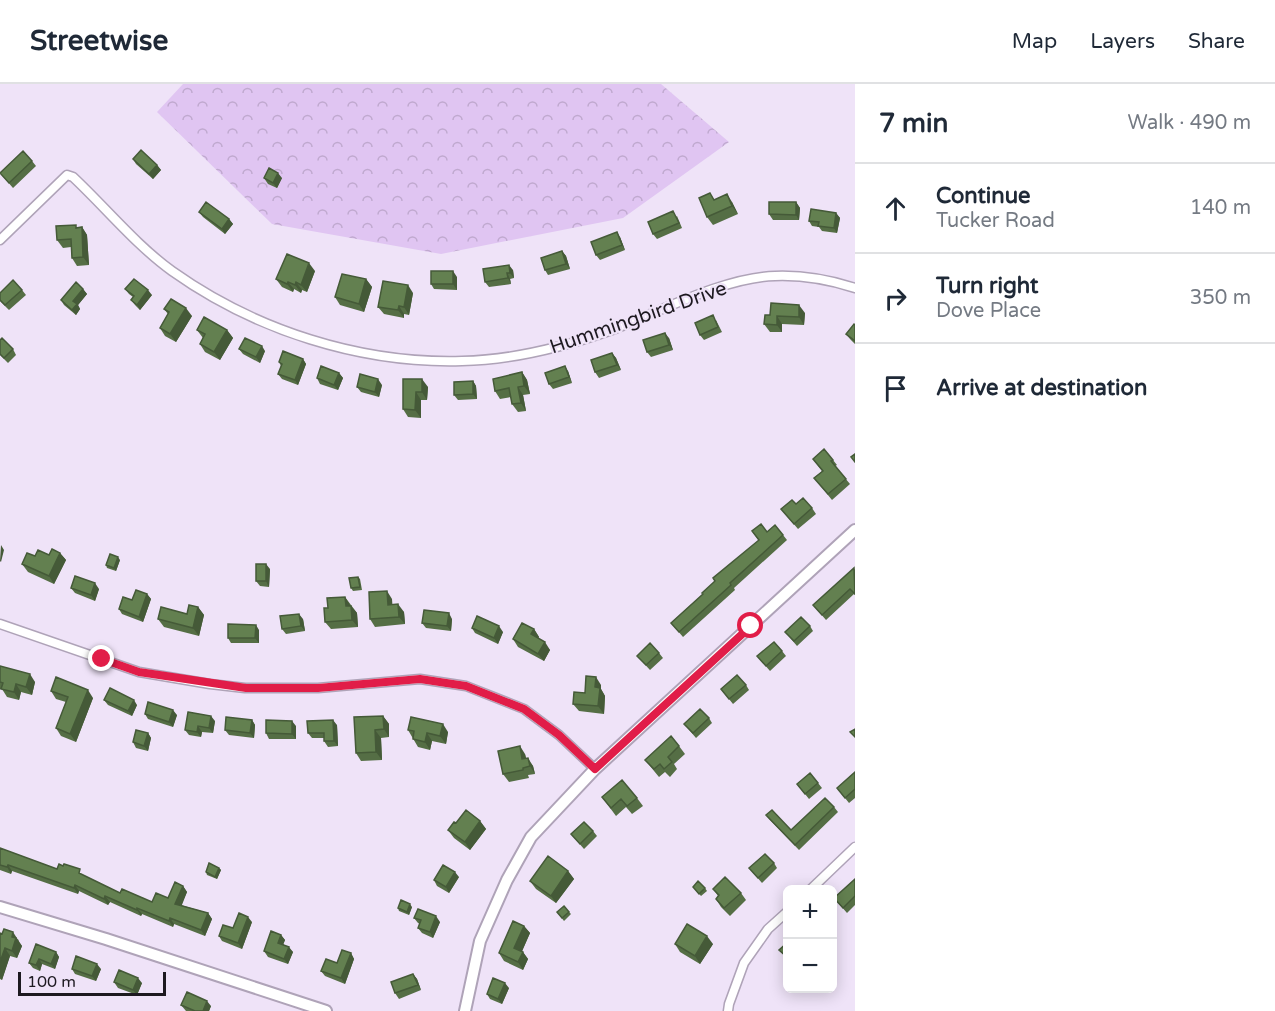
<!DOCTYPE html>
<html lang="en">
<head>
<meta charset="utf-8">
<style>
	:root { --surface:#fff; --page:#f6f6f7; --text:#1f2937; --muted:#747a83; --line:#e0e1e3 }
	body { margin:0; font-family:"Varela Round",sans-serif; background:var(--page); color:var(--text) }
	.controls { position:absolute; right:18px; bottom:18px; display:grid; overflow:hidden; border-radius:9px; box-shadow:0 3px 15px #0003 }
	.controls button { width:54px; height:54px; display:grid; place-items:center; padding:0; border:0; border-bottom:2px solid var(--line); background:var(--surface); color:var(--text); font:30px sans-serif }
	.scale { position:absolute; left:18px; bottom:15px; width:148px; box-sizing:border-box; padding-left:6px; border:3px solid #1d1920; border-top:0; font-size:16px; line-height:21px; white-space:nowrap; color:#1d1920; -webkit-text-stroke:4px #efe3f8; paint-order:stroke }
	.stop { position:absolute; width:18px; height:18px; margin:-14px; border:4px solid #e11d48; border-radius:50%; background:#fff }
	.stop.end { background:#e11d48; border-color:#fff; box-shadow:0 2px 6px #0008 }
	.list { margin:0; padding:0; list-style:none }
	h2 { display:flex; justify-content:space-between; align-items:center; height:78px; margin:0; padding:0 24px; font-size:26px }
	h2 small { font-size:20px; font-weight:400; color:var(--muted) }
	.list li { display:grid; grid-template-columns:39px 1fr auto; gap:18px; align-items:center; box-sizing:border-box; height:90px; padding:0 24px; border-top:2px solid var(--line) }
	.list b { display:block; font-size:22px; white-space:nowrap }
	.list p { margin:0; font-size:20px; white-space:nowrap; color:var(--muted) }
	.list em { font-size:20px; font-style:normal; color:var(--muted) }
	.icon { flex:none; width:33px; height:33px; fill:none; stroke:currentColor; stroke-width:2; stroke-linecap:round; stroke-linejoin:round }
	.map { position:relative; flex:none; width:855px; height:927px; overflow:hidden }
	header { display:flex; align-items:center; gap:36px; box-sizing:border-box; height:84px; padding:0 30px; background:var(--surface); border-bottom:2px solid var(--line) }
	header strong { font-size:28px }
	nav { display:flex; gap:33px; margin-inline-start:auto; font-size:21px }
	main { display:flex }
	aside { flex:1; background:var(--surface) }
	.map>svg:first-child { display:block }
</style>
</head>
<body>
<header>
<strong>Streetwise</strong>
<nav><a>Map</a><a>Layers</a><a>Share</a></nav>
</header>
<main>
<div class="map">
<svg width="855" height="927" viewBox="0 0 855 927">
	<defs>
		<pattern id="forest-crowns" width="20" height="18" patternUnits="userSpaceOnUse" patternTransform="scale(1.5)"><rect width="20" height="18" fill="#e0c5f2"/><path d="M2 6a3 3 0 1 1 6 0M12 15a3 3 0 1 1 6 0" fill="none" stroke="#c0a9cf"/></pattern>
	</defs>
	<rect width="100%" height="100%" fill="#efe3f8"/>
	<path fill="url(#forest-crowns)" d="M183 0H661L729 58 623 134 441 170 272 140 157 28Z"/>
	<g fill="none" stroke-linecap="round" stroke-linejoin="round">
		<g stroke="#afa3b8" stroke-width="11">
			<path id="minor" d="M0 156 67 91 73 93C106 124 136 161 172 187 255 246 360 280 462 277 512 276 564 263 612 246 659 228 725 193 775 192 801 191 830 196 855 204
				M0 540 139 588 210 600 245 604H318L420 595 466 602 524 625 559 651 595 685
				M810 806 855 763
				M728 927 729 920 744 879 768 845 788 827"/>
		</g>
		<g stroke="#afa3b8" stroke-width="14">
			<path id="tertiary" d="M0 823 106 855 326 927
				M465 927 480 857 507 796 531 753 595 685 855 446"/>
		</g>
		<use href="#minor" stroke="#fff" stroke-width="8"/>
		<use href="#tertiary" stroke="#fff" stroke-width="10"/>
	</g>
	<path fill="#556e45" d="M133 75 157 81 161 86 153 95 136 80Z
		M32 77 36 82 13 104 0 89Z
		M264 94H282L277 104 268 100Z
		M715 116 732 118 738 130 713 141 707 133Z
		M796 118 800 124 799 136H773L769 130Z
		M199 128 229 135 233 140 225 150 203 133Z
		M836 129 840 134 837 149 822 147 819 143 812 142 809 137Z
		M677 132 682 144 657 155 653 150Z
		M82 143 87 151 89 181 77 182 72 174 71 163 63 164 57 156 78 144Z
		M620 153 625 166 600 176 596 171Z
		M562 167 566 172 570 185 548 191 545 186Z
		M513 186 514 194 510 195 511 200 489 203 485 198Z
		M315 187 307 208 302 206 301 209 294 205 293 208 282 203 276 195Z
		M457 193V206L434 205 431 200Z
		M366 195 372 203 364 228 340 221 335 213Z
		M83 205 87 210 78 221 80 225 76 231 64 221 61 216Z
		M125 205 152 211 140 226 135 221 131 216 133 213 129 210Z
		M22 206 26 211 9 226 0 217V209Z
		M413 209 409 231 404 230V234L384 230 378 223Z
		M164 225 192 232 176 258 165 252 160 244 168 230Z
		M805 229 804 241 782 240V248H770L764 240 770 231Z
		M716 236 722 248 704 256 700 251Z
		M855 241V260L850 255 846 250Z
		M197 246H227L233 254 220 276 205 268 200 260 203 254Z
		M669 254 673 266 651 273 647 268Z
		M0 256 13 265 16 271 8 279 0 271Z
		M239 265 265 267 260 279 243 270Z
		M612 269 616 274 621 286 599 294 595 288Z
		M303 275 306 280 298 301 282 295 278 290 281 282 279 278Z
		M568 287 572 299 553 305 549 300Z
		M522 288 527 296 530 310 523 311 526 327 518 328 512 320 511 313 500 315 495 307Z
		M339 289 343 294 338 306 320 300 317 294Z
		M403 295 428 303 427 316H421V334L408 333 403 325Z
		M473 297 476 302 477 315 458 316 454 311Z
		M382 301 379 313 361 308 357 303Z
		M813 375 833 376 837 381 835 382 850 400 832 416 814 394 822 387Z
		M796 420 812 424 816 430 798 445 781 425Z
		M752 447 767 448 783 451 787 456 734 504 735 506 683 553 671 539 703 510 715 498 713 494 759 457Z
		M60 469 66 476 54 500 28 488 22 480 35 472Z
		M120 476 116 487 107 484 106 481Z
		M270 485 269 503 260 502 256 497Z
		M855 485V511L854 510 826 536 813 521Z
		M358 493 360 495 362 506 353 507 351 504Z
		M71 504 99 505 95 517 75 509Z
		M147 510 151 515 143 538 122 530 119 525 132 516Z
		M345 513 357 529 358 543 331 545 325 538 328 524Z
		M392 515V521L404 528 405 540 375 543 370 535Z
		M198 523 204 531 199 552 164 543 158 535 187 530Z
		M303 535 305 547 286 550 282 545Z
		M452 535 451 547 426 544 422 539Z
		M810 542 813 547 797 562 785 548Z
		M472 544 503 548 498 560 475 549Z
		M534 545 539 553 538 554 550 566 544 577 518 563 513 555Z
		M259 546V559H231L228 554Z
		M782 567 786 572 770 587 757 572Z
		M659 569 663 574 650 586 637 572Z
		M0 582 35 598 32 611 21 608 19 616 7 613 2 605H0Z
		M601 601V605L605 612 604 630 579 627 573 620 585 609Z
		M746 601 749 606 733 620 721 605Z
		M51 607 93 614 76 658 61 652 56 644 66 618 56 615Z
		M104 616 137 621 132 632 108 621Z
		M145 630 177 631 173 643 148 635Z
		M383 632 389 640V653L381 654 382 676 361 677 356 669Z
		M709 634 712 639 696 654 684 640Z
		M252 636 255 641 254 654 229 651 225 646Z
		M215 637 213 649 202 648 201 653 189 651 185 646Z
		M337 641 338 662 328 663 324 657V654H312L308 649Z
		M296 642V655H269L266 649Z
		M408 646 448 648 446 660 432 657 430 666 418 663Z
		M148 649 151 654 148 667 136 664 133 658Z
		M679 662 685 670 674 680 677 685 670 693 665 688 659 693 645 676Z
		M525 670 526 674 533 682 535 690 528 691 529 694 509 698 503 690Z
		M855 688V714L849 719 837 704Z
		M818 699 822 704 809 715 797 700Z
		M602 713 637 714 643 722 632 730 626 723 616 732Z
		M834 723 838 728 799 766 770 736 766 731 791 746Z
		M480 737 486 745 470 766 454 754 448 746Z
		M593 747 597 752 584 765 571 750Z
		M0 764 57 785 85 792 120 809 152 818 168 814 183 802 187 808 181 821 208 829 212 835 205 852 174 840 173 843 142 830 141 832 110 818 108 821 79 807 78 810 12 787 11 790 0 786Z
		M774 779 777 784 762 799 749 784Z
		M219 784 221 786 217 795 207 791 206 788Z
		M568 787 574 795 556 819 536 805 530 797Z
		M459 793 449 809 437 802 434 796Z
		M855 795V821L847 829 834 814Z
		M693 803 705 804 707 807 701 812Z
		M713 805 741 809 746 816 730 832 721 823 716 815 718 812Z
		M412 823 409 831 399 827 398 824Z
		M557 828H569L571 830 564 837Z
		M414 834 440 838 433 854 422 849 418 844 420 840 418 839Z
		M252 838 242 865 222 857 219 852 233 844Z
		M524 842 530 849 522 867 528 875 523 886 504 877 499 869Z
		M0 849 19 856 18 857 22 862 17 874 10 872 2 896 0 895Z
		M281 851 285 856 283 860 293 868 288 880 268 873 264 867Z
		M675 860H713L700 880 680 868Z
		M56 868 59 873 55 885 42 880 40 887 33 884 29 879Z
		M351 869 354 875 345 900 325 892 321 887 337 879Z
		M72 885H101L96 897 75 890Z
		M413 890 417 895 421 906 399 915 395 909Z
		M114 898 142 899 137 911 118 904Z
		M509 904 502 920 490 915 487 910Z
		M181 921 211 922 209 927H186Z"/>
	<path fill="#455a38" d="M157 81 161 86 153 95 149 90Z
		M278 89 282 94 277 104 273 99Z
		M727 110 732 118 738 130 732 122Z
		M796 118 800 124 799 136 796 131Z
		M836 129 840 134 837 149 834 144Z
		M229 135 233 140 225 150 222 145Z
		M82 143 87 151 89 181 83 173Z
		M617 148 620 153 625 166 622 161Z
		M562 167 566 172 570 185 566 180Z
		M309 179 315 187 307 208 301 201Z
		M509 181 513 186 514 194 510 189Z
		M453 187 457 193V206L453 200Z
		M507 189 510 195 511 200 508 194Z
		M366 195 372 203 364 228 359 220Z
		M288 198 294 205 293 208 287 200Z
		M296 198 302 206 301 209 295 201Z
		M408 201 413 209 409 231 404 223Z
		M83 205 87 210 78 221 80 225 76 231 72 226 73 217Z
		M148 206 152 211 140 226 137 221Z
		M799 221 805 229 804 241 799 233Z
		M399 222 404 230V234L398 226Z
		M186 224 192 232 176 258 170 250Z
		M777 232 782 240V248L777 241Z
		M227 246 233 254 220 276 214 268Z
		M665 249 669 254 673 266 669 261Z
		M262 262 265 267 260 279 256 273Z
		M612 269 616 274 621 286 617 281Z
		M303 275 306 280 298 301 295 296Z
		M565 282 568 287 572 299 569 293Z
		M522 288 527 296 530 310 524 302Z
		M339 289 343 294 338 306 334 301Z
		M378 295 382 301 379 313 375 308Z
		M422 295 428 303 427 316 422 308Z
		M473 297 476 302 477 315 473 310Z
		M518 303 523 311 526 327 521 319Z
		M416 308 421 316V334L415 326Z
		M1 461 4 466 1 478 0 477Z
		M60 469 66 476 54 500 49 492Z
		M118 473 120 476 116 487 114 484Z
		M266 480 270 485 269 503 266 497Z
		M95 499 99 505 95 517 91 511Z
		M387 507 392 515 393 529 388 521Z
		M147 510 151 515 143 538 139 533Z
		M345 513 350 521 351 530 346 522Z
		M398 520 404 528 405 540 399 533Z
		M351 522 357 529 358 543 352 536Z
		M198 523 204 531 199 552 193 544Z
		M449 529 452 535 451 547 447 542Z
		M299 530 303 535 305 547 301 542Z
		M256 541 259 546V559L255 554Z
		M499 542 503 548 498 560 494 554Z
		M534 545 539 553 536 558 531 550Z
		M545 558 550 566 544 577 538 570Z
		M30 590 35 598 32 611 26 603Z
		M596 593 601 601V605L605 612 604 630 598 622 595 603Z
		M16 600 21 608 19 616 14 608Z
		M88 606 93 614 76 658 70 650Z
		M134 616 137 621 132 632 128 627Z
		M173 626 177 631 173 643 169 638Z
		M211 632 215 637 213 649 209 644Z
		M383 632 389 640V653L384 645Z
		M252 636 255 641 254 654 250 649Z
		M333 636 337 641 338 662 334 657Z
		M292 637 296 642V655L292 650Z
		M443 640 448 648 446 660 440 652Z
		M198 642 202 648 201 653 197 648Z
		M375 646 381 654 382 676 376 668Z
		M148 649 151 654 148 667 144 662Z
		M427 649 432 657 430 666 425 658Z
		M520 662 525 670 528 683 522 675Z
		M528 674 533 682 535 690 530 682Z
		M480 737 486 745 470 766 465 758Z
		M8 781 12 787 11 790 7 783Z
		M219 784 221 786 217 795 215 793Z
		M568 787 574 795 556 819 551 812Z
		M455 788 459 793 449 809 446 803Z
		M75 801 79 807 78 810 74 804Z
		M183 802 187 808 180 826 175 820Z
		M105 812 110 818 108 821 104 815Z
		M410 820 412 823 409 831 407 828Z
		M137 824 142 830 141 832 137 826Z
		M208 829 212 835 205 852 201 846Z
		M436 832 440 838 433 854 430 848Z
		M248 833 252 838 242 865 238 859Z
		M170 834 174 840 173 843 169 837Z
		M524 842 530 849 520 872 514 864Z
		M13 848 22 862 17 874 12 867V853Z
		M281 851 285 856 282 864 278 859Z
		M707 852 713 860 700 880 695 872Z
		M289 863 293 868 288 880 284 875Z
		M5 864 10 872 2 896 0 893V878Z
		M56 868 59 873 55 885 51 880Z
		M523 868 528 875 523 886 518 878Z
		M351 869 354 875 345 900 341 894Z
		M39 875 42 880 40 887 36 881Z
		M97 880 101 885 96 897 92 892Z
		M413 890 417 895 421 906 418 901Z
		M138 894 142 899 137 911 133 906Z
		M505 899 509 904 502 920 498 915Z
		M207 917 211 922 209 927H203Z"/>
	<path fill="#638050" stroke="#455a38" stroke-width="1.5" d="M141 66 157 81 149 90 133 75Z
		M23 67 32 77 9 99 0 89Z
		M269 84 278 89 273 99 264 94Z
		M710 109 714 116 727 110 732 122 707 133 699 114Z
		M206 118 229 135 222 145 199 128Z
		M769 118H796V131L769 130Z
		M811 125 836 129 834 144 818 142 819 138 809 137Z
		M673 127 679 139 653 150 648 138Z
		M76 141V144L82 143 83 173 72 174 71 155 57 156 56 142Z
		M617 148 622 161 596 171 591 158Z
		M562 167 566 180 545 186 541 174Z
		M287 170 309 179 301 201 296 198 295 201 288 198 287 200 276 195Z
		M509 181 510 189H507L508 194 485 198 483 185Z
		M431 187H453V200H431Z
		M342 190 366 195 359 220 335 213Z
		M134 195 148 206 137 221 131 216 134 212 125 205Z
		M13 196 22 206 5 221 0 216V209Z
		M383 197 408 201 404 223 399 222 398 226 378 223Z
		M76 198 83 205 73 217 77 220 72 226 61 216Z
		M171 215 186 224 170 250 160 244 169 228 164 225Z
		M771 219 799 221V233L777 232V241L764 240 765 231H770Z
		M713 231 718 243 700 251 695 239Z
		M204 233 227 246 214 268 200 260 205 250 197 246Z
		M854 240 855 241V257L846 250Z
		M665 249 669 261 647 268 643 256Z
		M2 254 13 265 4 274 0 270V256Z
		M245 254 262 262 256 273 239 265Z
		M283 267 303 275 295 296 278 290 282 280 279 278Z
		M612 269 617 281 595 288 591 276Z
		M321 282 339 289 334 301 317 294Z
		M565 282 569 293 549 300 545 289Z
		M522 288 524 302 518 303 521 319 512 320 509 304 495 307 493 295Z
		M360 290 378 295 375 308 357 303Z
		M403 295H422V308H416L415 326 403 325Z
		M473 297V310L454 311V298Z
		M824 365 833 376 831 377 846 395 828 410 814 394 823 387 813 375Z
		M855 370V378L851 373Z
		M803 414 812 424 794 440 781 425 792 416 796 420Z
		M761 440 767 448 775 441 783 451 730 499 731 501 679 548 671 539 703 510 702 509 715 497 713 494 759 456 752 447Z
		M52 465 60 469 49 492 22 480 27 469 35 472 38 466 49 471Z
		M110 470 118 473 114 484 106 481Z
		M256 480H266V497H256Z
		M854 484 855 510 850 505 822 531 813 521Z
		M75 492 95 499 91 511 71 504Z
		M358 493 360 503 351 504 349 494Z
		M136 506 147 510 139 533 119 525 123 513 132 516Z
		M387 507 388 521 398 520 399 533 370 535 369 508Z
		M345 513 346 522H351L352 536 325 538 324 524H328L327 514Z
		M189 521 198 523 193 544 158 535 161 523 187 530Z
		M424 526 449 529 447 542 422 539Z
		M299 530 301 542 282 545 280 532Z
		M477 532 499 542 494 554 472 544Z
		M801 533 810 542 794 557 785 548Z
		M522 539 534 545 531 550 545 558 538 570 513 555Z
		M228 540 256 541 255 554H228Z
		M774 558 782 567 766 582 757 572Z
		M650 559 659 569 646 581 637 572Z
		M0 582 30 590 26 603 16 600 14 608 1 605 3 599 0 598Z
		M737 591 746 601 729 615 721 605Z
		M586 592 596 593 595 603 600 604 598 622 573 620 574 608 585 609Z
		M56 593 88 606 70 650 56 644 68 613 51 607Z
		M110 604 134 616 128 627 104 616Z
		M148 618 173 626 169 638 145 630Z
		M700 625 709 634 693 649 684 640Z
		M188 628 211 632 209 644 198 642 197 648 185 646Z
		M383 632 384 645 375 646 376 668 356 669 354 633Z
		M226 633 252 636 250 649 225 646Z
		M411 633 443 640 440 652 427 649 425 658 413 655 414 647 408 646Z
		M266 636 292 637V650L266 649Z
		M333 636 334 657H324V649H308L307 637Z
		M855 645V653L850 648Z
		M136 646 148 649 144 662 133 658Z
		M671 652 679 662 668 673 672 678 664 685 660 680 654 685 645 676Z
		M520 662 522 675 528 674 530 682 523 684V686L503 690 498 667Z
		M855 688V705L845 714 837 704Z
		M810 689 818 699 805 710 797 700Z
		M622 696 637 714 627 722 621 715 611 724 602 713Z
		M825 714 834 723 795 761 766 731 772 726 791 746Z
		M466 726 480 737 465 758 448 746 454 738 456 739Z
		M584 738 593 747 580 760 571 750Z
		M0 764 57 785 59 780 63 782 64 780 80 785 79 789 120 809 122 805 152 818 156 809 168 814 175 798 183 802 175 820 208 829 201 846 170 834 169 837 137 824V826L105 812 104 815 75 801 74 804 8 781 7 783 0 781Z
		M765 770 774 779 758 794 749 784Z
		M548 772 568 787 551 812 530 797Z
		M209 779 219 784 215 793 206 788Z
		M443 781 455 788 446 803 434 796Z
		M725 793 741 809 724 824 716 815 719 811 713 805Z
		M855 795V812L843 824 834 814Z
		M698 797 705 804 699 810 693 803Z
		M401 816 410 820 407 828 398 824Z
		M564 822 569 828 562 834 557 828Z
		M418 825 436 832 430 848 418 844 421 836 414 834Z
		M239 829 248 833 238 859 219 852 223 841 233 844Z
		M513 837 524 842 514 864 523 868 518 878 499 869Z
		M687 840 707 852 695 872 675 860Z
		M4 845 13 848 12 853 16 854 12 867 5 864 0 878V849L2 850Z
		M271 847 281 851 278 859 289 863 284 875 264 867Z
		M788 858V874L779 866Z
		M36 860 56 868 51 880 39 875 36 881 29 879Z
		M342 866 351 869 341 894 321 887 326 875 337 879Z
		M76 872 97 880 92 892 72 885Z
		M119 886 138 894 133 906 114 898Z
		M413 890 418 901 395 909 391 898Z
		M493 894 505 899 498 915 487 910Z
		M187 908 207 917 203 927H195L181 921Z"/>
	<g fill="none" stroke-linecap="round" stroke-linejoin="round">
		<path stroke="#e11d48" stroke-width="8" d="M102 575 139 588 246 604H318L420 595 466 602 524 625 559 651 595 685 751 542"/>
	</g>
	<g text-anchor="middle" stroke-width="4.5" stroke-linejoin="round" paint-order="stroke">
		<g font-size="20" fill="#1d1920" stroke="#efe3f8">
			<text transform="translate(638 233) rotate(-19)" y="7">Hummingbird Drive</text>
		</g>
	</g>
</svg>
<div class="controls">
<button>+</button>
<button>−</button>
</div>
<div class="scale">100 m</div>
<div class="stop" style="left:751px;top:542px"></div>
<div class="stop end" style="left:102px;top:575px"></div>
</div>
<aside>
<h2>7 min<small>Walk · 490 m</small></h2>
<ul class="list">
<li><svg class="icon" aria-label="ahead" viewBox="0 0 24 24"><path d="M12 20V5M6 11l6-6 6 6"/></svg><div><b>Continue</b><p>Tucker Road</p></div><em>140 m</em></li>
<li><svg class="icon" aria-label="right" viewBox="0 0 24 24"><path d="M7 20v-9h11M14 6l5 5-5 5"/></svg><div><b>Turn right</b><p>Dove Place</p></div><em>350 m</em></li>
<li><svg class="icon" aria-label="arrive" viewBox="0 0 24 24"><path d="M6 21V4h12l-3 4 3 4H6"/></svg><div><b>Arrive at destination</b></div></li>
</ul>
</aside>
</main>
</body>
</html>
